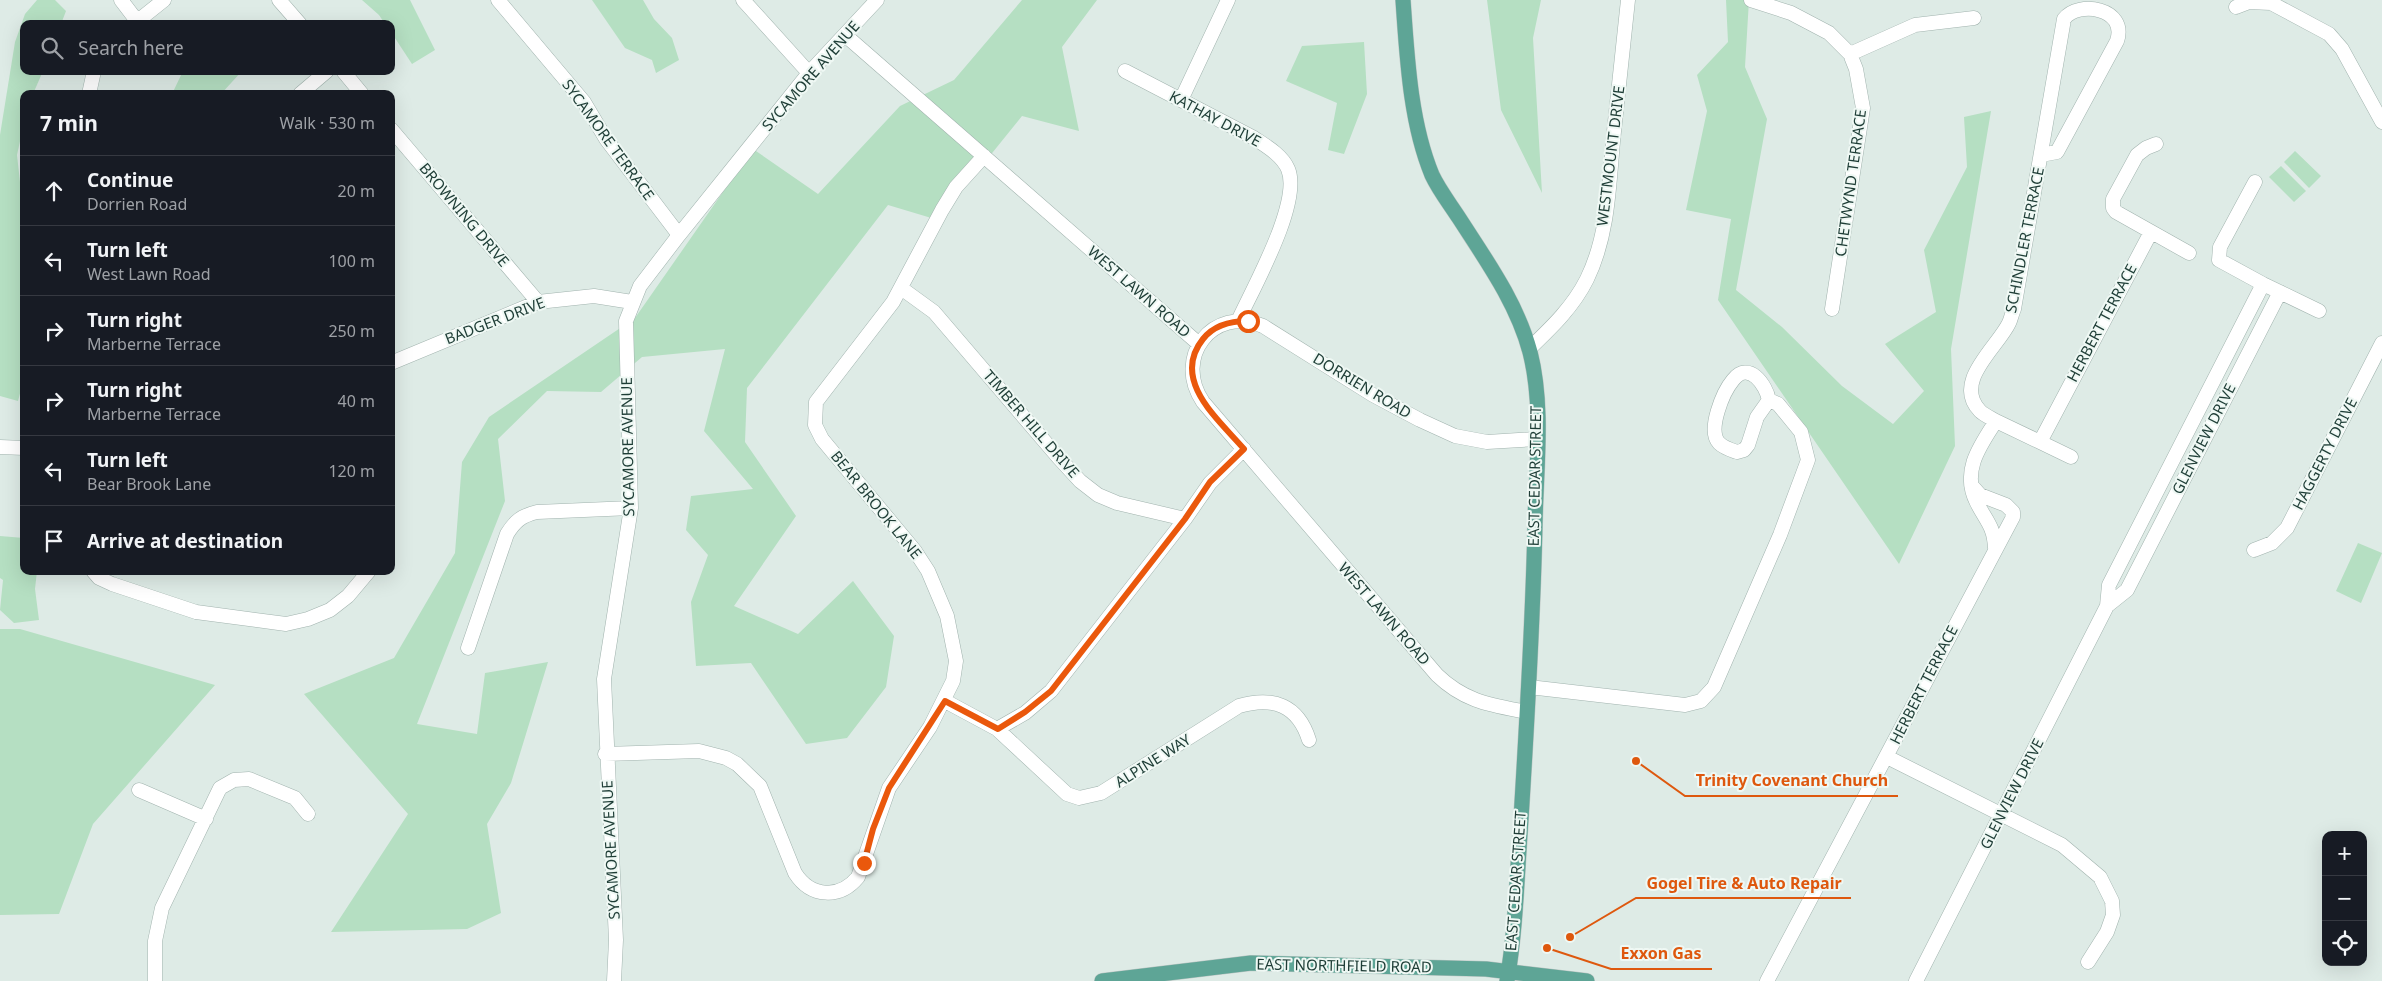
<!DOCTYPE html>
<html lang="en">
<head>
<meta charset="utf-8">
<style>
	:root { --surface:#171b24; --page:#20242c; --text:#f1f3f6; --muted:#9ea1a6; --line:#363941 }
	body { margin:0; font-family:"Noto Sans",sans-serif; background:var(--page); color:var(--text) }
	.controls { position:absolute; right:15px; bottom:15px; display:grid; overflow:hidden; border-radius:10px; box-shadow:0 5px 20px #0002 }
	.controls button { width:45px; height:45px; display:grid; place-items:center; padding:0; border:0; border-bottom:1px solid var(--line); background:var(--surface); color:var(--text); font:25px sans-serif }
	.stop { position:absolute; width:15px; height:15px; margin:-11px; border:4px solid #ea580c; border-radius:50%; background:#fff }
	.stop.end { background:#ea580c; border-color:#fff; box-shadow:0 1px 5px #0008 }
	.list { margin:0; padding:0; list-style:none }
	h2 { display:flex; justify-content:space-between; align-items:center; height:65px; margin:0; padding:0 20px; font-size:21px }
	h2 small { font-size:16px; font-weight:400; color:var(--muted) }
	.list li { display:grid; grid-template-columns:32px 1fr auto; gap:15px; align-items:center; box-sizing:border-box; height:70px; padding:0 20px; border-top:1px solid var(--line) }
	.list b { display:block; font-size:19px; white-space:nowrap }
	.list p { margin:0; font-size:16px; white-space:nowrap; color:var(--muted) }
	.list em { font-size:16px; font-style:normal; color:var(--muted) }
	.icon { flex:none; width:28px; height:28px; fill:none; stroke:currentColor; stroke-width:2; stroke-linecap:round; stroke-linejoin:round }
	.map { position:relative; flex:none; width:2382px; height:981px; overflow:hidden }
	.search { position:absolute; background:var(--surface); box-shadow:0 5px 20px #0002; left:20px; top:20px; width:375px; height:55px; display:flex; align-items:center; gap:12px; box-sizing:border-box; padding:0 18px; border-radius:10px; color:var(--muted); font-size:19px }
	.panel { position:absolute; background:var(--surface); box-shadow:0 5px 20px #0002; left:20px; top:90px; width:375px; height:485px; border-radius:10px }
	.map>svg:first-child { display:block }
</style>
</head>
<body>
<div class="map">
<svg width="2382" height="981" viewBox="0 0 2382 981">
	<rect width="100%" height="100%" fill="#deebe6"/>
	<path fill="#b5dfc2" d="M37 0H55L66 11 61 24H24V71H43L33 94H24V123L17 155 22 200 24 251V378L18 401 0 396V135L15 42 25 14Z
		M362 0H410L435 50 412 64 391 32V24H385L379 15Z
		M592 0H643L654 19 672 38 679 60 656 73 652 60 625 48Z
		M1022 0H1097L1062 47 1079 131 1022 116 938 220 888 205 747 388 745 442 796 516 734 606 798 634 853 581 894 636 886 687 847 738 806 744 751 663 696 666 691 602 708 555 686 530 691 496 753 489 704 431 725 349 642 357 601 392 547 391 498 439 505 501 417 724 477 734 485 673 548 662 511 783 487 824 501 913 467 929 331 932 408 814 304 694 394 658 455 553 462 462 489 417 635 318 753 149 818 194 900 106 954 80Z
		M1487 0H1541L1533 38 1542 193 1501 110Z
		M1726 0H1749L1745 67 1767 119 1736 290 1782 327 1842 386 1893 424 1924 391 1885 344 1936 312 1924 250 1967 167 1964 117 1991 111 1951 349 1955 446 1899 564 1718 300 1731 219 1686 210 1707 111 1697 75 1728 42Z
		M1364 42 1367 94 1344 154 1328 150 1337 103 1286 81 1302 46Z
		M183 71H242L221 94H172Z
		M2295 151 2321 176 2309 188 2284 162Z
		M2281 166 2306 191 2294 202 2269 177Z
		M0 536 24 538V571H37L35 589 39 620 14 623 0 610 3 580 0 578Z
		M2358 543 2382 553 2361 603 2336 591Z
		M0 629H20L215 685 93 824 59 914 0 915Z"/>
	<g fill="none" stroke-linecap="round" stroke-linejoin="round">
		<g stroke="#a1b3ae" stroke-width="15">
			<path id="minor" d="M121 0 137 21
				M279 0 300 24
				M498 0 584 102 606 139 679 235
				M743 0 809 73
				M1751 0 1791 13 1829 33 1850 54 1856 69 1863 108 1832 309
				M2236 7 2249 2 2271 3 2329 34 2342 49 2382 122
				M134 24 164 0
				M845 35 1199 344
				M1850 54 1915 25 1974 18
				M343 71 362 94
				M1125 71 1254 138C1266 146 1282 155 1288 169 1302 202 1253 288 1238 321
				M89 94 94 71
				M300 94 327 71
				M1181 100 1228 0
				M391 129 538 302
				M2156 144 2146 148 2137 155 2113 199V208L2116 212 2189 253
				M2255 182 2220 247 2219 260 2263 284 2319 311
				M901 288 934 312 1058 457 1080 481 1098 495 1117 503 1185 519
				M1529 349C1552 327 1573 307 1587 279 1608 236 1609 187 1613 141 1618 94 1623 47 1628 0
				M391 363 538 302 594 296 632 302
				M1996 421C1991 418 1984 415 1980 411 1952 382 1997 348 2009 323 2011 319 2012 313 2014 309L2064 19C2078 0 2128 8 2117 41L2057 152 2041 155
				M2040 442 2071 457
				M0 447 24 448
				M1995 548C1994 526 1986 521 1977 503 1961 472 1979 447 1996 421L2040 442 2151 232
				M2254 550 2272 543 2287 528 2382 343
				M93 571 99 578 112 584 196 612 286 624 308 619 330 610 348 596 369 571
				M2107 606 2127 590 2280 292
				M468 648 507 534C515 521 521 516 537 512L631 508
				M1529 687 1685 705 1701 701 1714 687 1780 535 1808 460 1801 432 1778 404 1769 400C1766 385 1749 360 1733 380 1723 392 1707 430 1719 443 1724 448 1731 450 1737 452L1744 450 1748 445 1757 417 1769 400
				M945 701 997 729 1067 794 1079 798 1101 793 1239 706C1273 696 1298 705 1309 740
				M1527 712C1491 705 1465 702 1437 675L1203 402C1173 358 1212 305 1263 326L1373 395 1420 420 1455 436 1487 442 1536 439
				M997 729 1025 713 1051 691 1185 519 1210 483 1244 449
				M605 754 699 751 726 758 737 764 760 786 795 873C811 898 840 899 858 877L889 788 930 727 953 681 956 661 947 616 928 571 915 551 822 439 815 425 816 402 893 302 942 210 956 187 984 156
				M1887 757 2062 845 2100 877 2112 901 2113 915 2107 932 2088 962
				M139 790 206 819
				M155 981V941L162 908 220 788 234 780 249 779 295 798 308 814
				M614 981 616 940 604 679 631 508 626 321 640 286 679 235 809 73 877 0
				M1767 981 2013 517V512L2006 505 1980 495 1972 486
				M1916 981 2107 606 2109 585 2263 284"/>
		</g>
		<g stroke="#bcc5c3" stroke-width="16">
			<path id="major" d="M1403 0C1407 56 1410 122 1432 175 1439 190 1450 204 1459 218 1486 260 1517 303 1530 352 1544 407 1536 468 1535 524 1533 623 1527 721 1521 819 1517 873 1516 928 1507 981
				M1102 981 1251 963 1486 969 1587 981"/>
		</g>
		<use href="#minor" stroke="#fff" stroke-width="14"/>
		<use href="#major" stroke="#5ea596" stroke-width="15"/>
	</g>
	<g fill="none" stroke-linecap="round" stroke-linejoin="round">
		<path stroke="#ea580c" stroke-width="6" d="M864 863 873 829 889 788 945 701 998 729 1025 712 1051 691 1185 519 1210 482 1244 449C1219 420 1170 380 1203 339 1214 325 1230 321 1248 321"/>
	</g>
	<g text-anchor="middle" stroke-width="4" stroke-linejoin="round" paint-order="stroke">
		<g font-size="15" fill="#1e3d36" stroke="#eff8f4">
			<text transform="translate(811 76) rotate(-49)" y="5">SYCAMORE AVENUE</text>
			<text transform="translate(1215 119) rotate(28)" y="5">KATHAY DRIVE</text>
			<text transform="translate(608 140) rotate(54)" y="5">SYCAMORE TERRACE</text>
			<text transform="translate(1611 156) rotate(-83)" y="5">WESTMOUNT DRIVE</text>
			<text transform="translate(1851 183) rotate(-82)" y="5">CHETWYND TERRACE</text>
			<text transform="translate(464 215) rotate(50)" y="5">BROWNING DRIVE</text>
			<text transform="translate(2025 240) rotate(-79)" y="5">SCHINDLER TERRACE</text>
			<text transform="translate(1139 292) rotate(41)" y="5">WEST LAWN ROAD</text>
			<text transform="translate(495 321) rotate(-21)" y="5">BADGER DRIVE</text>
			<text transform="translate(2102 323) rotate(-62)" y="5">HERBERT TERRACE</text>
			<text transform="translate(1362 386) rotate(31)" y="5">DORRIEN ROAD</text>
			<text transform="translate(1031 424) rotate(49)" y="5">TIMBER HILL DRIVE</text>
			<text transform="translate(2204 439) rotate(-63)" y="5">GLENVIEW DRIVE</text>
			<text transform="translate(628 447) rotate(-91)" y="5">SYCAMORE AVENUE</text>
			<text transform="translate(2325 454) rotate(-63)" y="5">HAGGERTY DRIVE</text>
			<text transform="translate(1535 476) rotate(-89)" y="5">EAST CEDAR STREET</text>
			<text transform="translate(876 505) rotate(51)" y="5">BEAR BROOK LANE</text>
			<text transform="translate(1384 614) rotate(49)" y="5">WEST LAWN ROAD</text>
			<text transform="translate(1924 685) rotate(-63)" y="5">HERBERT TERRACE</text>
			<text transform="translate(1153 761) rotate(-32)" y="5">ALPINE WAY</text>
			<text transform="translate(2012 794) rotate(-63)" y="5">GLENVIEW DRIVE</text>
			<text transform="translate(611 850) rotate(-93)" y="5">SYCAMORE AVENUE</text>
			<text transform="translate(1516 881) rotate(-86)" y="5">EAST CEDAR STREET</text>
			<text transform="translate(1344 966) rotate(1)" y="5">EAST NORTHFIELD ROAD</text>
		</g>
	</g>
	<path fill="none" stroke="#de580e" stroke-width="2" d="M1636 761L1685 796H1898M1570 937L1636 898H1851M1547 948L1611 969H1712"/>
	<g fill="#de580e" stroke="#eff8f4" stroke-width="2">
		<circle cx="1636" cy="761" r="5"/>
		<circle cx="1570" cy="937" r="5"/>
		<circle cx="1547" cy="948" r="5"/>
	</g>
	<g font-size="16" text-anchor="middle" font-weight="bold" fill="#de580e" stroke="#eff8f4" stroke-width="4" stroke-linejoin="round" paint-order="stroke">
		<text x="1792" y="786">Trinity Covenant Church</text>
		<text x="1744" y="889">Gogel Tire &amp; Auto Repair</text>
		<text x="1661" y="959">Exxon Gas</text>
	</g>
</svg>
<div class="controls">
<button>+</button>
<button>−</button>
<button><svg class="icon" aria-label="locate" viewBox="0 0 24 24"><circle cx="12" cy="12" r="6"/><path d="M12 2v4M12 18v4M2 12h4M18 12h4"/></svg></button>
</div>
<div class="stop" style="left:1248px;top:321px"></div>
<div class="stop end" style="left:864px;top:863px"></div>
<div class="search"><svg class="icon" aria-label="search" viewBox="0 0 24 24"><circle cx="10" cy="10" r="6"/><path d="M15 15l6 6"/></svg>Search here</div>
<section class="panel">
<h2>7 min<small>Walk · 530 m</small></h2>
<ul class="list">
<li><svg class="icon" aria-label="ahead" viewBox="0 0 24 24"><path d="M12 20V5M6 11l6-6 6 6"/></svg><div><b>Continue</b><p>Dorrien Road</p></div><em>20 m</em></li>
<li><svg class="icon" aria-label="left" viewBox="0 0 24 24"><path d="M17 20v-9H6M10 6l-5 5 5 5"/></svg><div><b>Turn left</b><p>West Lawn Road</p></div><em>100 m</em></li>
<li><svg class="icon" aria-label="right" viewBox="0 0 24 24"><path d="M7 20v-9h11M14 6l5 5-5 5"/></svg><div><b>Turn right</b><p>Marberne Terrace</p></div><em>250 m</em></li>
<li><svg class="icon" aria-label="right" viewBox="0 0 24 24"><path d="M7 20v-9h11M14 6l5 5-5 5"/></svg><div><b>Turn right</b><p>Marberne Terrace</p></div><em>40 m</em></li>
<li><svg class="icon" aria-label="left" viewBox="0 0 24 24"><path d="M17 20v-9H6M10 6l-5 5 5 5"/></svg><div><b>Turn left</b><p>Bear Brook Lane</p></div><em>120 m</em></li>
<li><svg class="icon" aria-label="arrive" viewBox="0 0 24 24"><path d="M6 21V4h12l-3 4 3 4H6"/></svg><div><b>Arrive at destination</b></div></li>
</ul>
</section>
</div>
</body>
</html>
